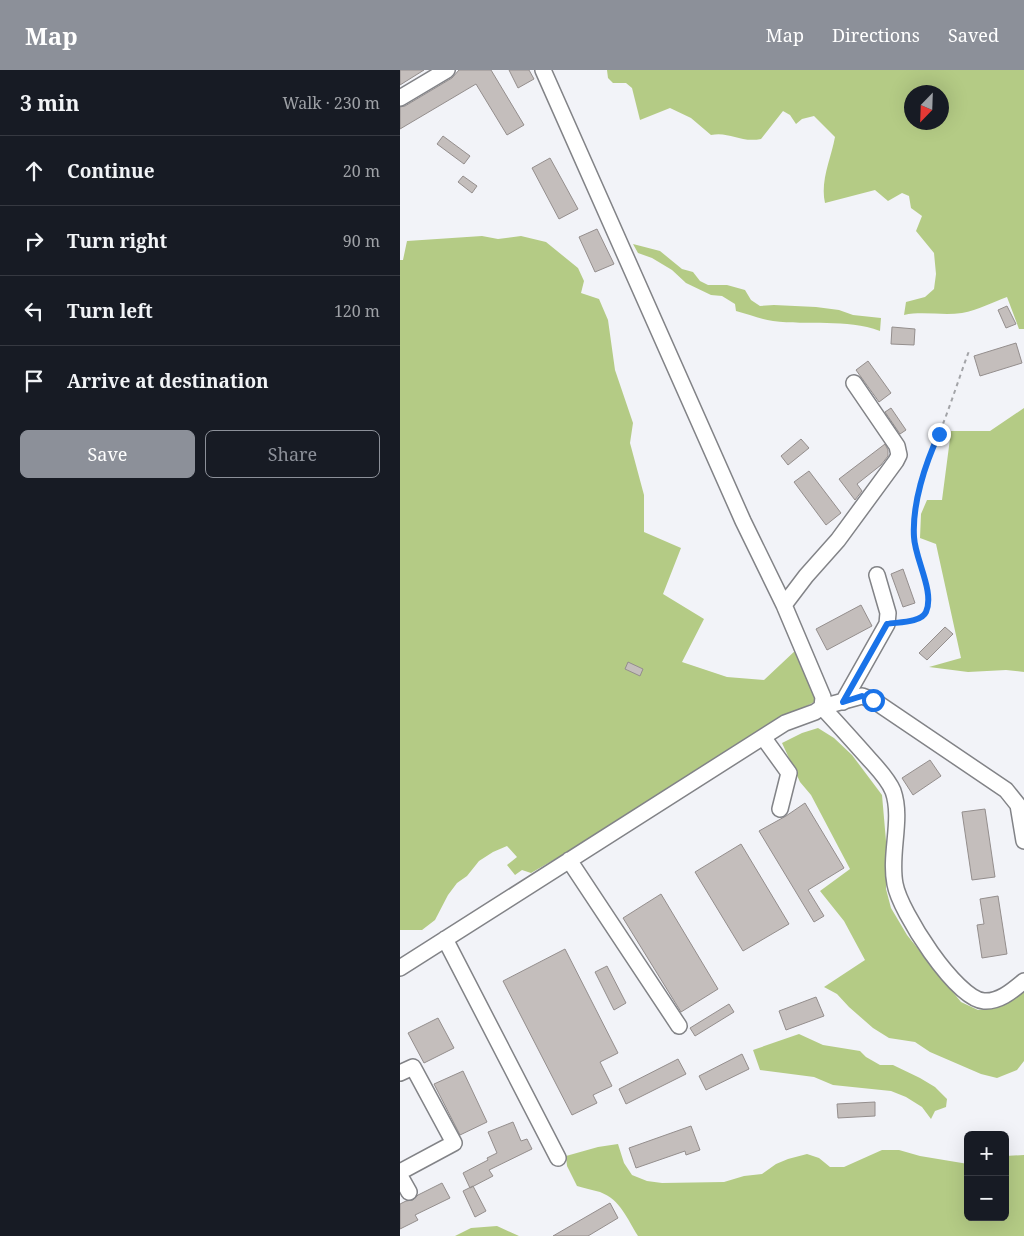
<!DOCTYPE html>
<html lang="en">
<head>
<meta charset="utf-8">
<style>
	:root { --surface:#171b24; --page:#242831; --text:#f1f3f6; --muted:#9ea1a6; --line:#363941; --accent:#8c9099 }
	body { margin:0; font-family:"Noto Serif",serif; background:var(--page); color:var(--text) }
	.controls { position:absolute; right:15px; bottom:15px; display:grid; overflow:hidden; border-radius:8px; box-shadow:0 5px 20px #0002 }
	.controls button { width:45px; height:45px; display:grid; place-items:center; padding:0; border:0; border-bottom:1px solid var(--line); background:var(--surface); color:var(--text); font:25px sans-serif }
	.compass { position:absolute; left:504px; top:15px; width:45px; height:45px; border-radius:50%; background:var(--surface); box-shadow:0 5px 20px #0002; rotate:203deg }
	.stop { position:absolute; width:15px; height:15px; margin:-11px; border:4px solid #1a73e8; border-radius:50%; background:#fff }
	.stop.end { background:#1a73e8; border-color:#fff; box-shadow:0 1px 5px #0008 }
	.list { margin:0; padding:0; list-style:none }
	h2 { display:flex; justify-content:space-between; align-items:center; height:65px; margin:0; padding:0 20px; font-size:21px }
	h2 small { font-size:16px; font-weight:400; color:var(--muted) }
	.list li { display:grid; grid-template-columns:32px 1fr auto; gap:15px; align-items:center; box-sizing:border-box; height:70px; padding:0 20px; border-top:1px solid var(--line) }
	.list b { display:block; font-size:19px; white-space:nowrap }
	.list em { font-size:16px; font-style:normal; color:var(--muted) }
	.actions { display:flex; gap:10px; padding:15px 20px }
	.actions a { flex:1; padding:11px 0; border:1px solid var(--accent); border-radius:8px; text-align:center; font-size:18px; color:var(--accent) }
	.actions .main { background:var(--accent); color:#fff }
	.icon { flex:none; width:28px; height:28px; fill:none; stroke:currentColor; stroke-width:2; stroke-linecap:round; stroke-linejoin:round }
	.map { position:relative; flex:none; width:624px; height:1166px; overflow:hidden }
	header { display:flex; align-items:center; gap:30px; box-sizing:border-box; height:70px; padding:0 25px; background:var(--accent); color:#fff }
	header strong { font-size:24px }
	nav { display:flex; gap:28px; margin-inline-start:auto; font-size:18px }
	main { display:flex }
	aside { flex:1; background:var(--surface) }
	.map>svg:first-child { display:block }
</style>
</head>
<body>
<header>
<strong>Map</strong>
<nav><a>Map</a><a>Directions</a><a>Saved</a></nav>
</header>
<main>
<aside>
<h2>3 min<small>Walk · 230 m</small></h2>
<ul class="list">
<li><svg class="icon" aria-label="ahead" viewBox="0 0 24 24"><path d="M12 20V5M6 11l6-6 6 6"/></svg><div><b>Continue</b></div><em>20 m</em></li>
<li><svg class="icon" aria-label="right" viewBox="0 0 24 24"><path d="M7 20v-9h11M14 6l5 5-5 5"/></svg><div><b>Turn right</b></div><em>90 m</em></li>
<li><svg class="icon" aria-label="left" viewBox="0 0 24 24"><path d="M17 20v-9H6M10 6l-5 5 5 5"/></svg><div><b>Turn left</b></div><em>120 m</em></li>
<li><svg class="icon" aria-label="arrive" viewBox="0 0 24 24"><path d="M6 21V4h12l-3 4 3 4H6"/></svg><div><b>Arrive at destination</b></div></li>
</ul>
<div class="actions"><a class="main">Save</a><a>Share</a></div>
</aside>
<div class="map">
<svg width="624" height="1166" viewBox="0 0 624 1166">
	<rect width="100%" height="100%" fill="#f2f3f8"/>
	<path fill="#b4cb85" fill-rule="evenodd" d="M207 0H624V259H619L607 227C593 232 578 240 562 243 543 246 523 241 504 245L506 232 525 227 534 219 536 204 534 183 516 161 522 146 511 138 509 126 502 123 488 131 475 120 425 133C420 111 431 89 435 67L414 46 402 49 396 54 390 45 383 41 361 69C340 73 329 61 311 65L291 48 270 38 240 50 232 18 226 13H213L208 8ZM512 22H542V52H512Z
		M82 166 98 169 121 166 146 172 178 198 184 211 181 223 199 229 208 250 215 300 233 353 230 373 244 425V462L281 478 263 524 304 549 282 592 327 607 364 610 397 579 416 623 414 632 381 650 162 791 157 788 131 803 122 800 115 805 107 795 117 787 107 776 93 782 79 791 67 806 57 813 48 825 35 850 22 860H0V190H3L7 171Z
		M233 174 260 181 282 199 293 202 300 211 308 215H327L345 220 351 230 360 236 374 235 416 237 439 240 453 245 481 248 480 261C446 248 408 256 373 251 360 249 348 244 336 241L335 234 322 226 311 225 286 213 272 200 252 188 238 183Z
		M624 338V602L606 600 568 602 529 597 561 588 536 474 520 468 521 444 527 430H542L551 361H590Z
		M418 658 434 668 452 685 482 725 486 771V819L491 838 507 865 561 932 578 940 600 937 624 921V991L617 1000 597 1008 581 1004 530 982 515 972 489 968 473 958 449 937 437 924 424 917 465 890 444 851 420 821 450 799 411 725 400 712 382 673 402 663Z
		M399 964 423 975 460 981 466 987 480 995H493L520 1008 535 1017 547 1029 546 1037 535 1041 531 1049 522 1037 506 1027 491 1021 433 1015 414 1007 360 1000 353 980Z
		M218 1074 224 1093 232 1105 247 1111 262 1113 324 1112 344 1106 362 1104 376 1094 388 1089 407 1084 419 1088 430 1097H444L482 1080H499L520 1086 568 1094V1147H605V1086L624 1085V1166H238C227 1149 221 1130 200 1122 192 1120 184 1118 177 1116L167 1096 166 1086 198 1077Z
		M97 1156 119 1166H55L71 1158Z"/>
	<path fill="#c4bebc" stroke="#948e8d" d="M0 0H24L0 15Z
		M59 0H91L124 55 107 65 76 14 0 59V37L5 36 52 8Z
		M109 0H129L134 9 118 18Z
		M43 66 70 86 64 94 37 74Z
		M150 88 178 139 159 149 132 98Z
		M63 106 77 116 72 123 58 112Z
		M197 159 214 194 195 202 179 167Z
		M607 236 616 254 606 258 598 240Z
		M492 257 515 259 514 275 491 274Z
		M616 273 622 293 580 306 574 286Z
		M468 291 491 323 479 332 456 300Z
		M491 338 506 360 500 364 485 342Z
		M401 369 409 378 388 395 381 386Z
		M485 374 488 380V386L481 395 457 414 462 421 455 430 439 409Z
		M409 401 441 443 426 455 394 412Z
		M503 499 515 533 503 537 491 504Z
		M461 535 472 556 427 580 416 559Z
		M545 557 553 564 527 590 519 583Z
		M228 592 243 599 240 606 225 599Z
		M530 690 541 706 513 725 502 708Z
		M405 733 444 798 408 820 424 846 414 852 359 761 386 746Z
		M585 739 595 807 572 810 562 742Z
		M341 774 389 854 343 881 295 802Z
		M261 824 318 919 281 942 223 848Z
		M598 826 607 884 582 888 577 855 584 854 580 829Z
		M165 879 218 983 200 992 212 1016 193 1025 197 1033 172 1045 103 911Z
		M207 896 226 933 214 940 195 902Z
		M416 927 424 946 386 960 379 941Z
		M329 934 334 942 295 966 290 958Z
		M38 948 54 978 24 993 8 963Z
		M342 984 349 999 306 1020 299 1006Z
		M278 989 286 1004 226 1034 219 1019Z
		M63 1001 87 1052 60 1065 34 1014Z
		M475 1032V1046L438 1048 437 1034Z
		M113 1052 121 1071 127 1069 132 1079 89 1100 93 1106 70 1118 63 1103 88 1090 87 1088 97 1083 88 1062Z
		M291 1056 300 1080 286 1085 285 1081 236 1098 229 1078Z
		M42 1113 50 1128 15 1145 18 1150 0 1159V1134L6 1131 13 1130 18 1125Z
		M73 1116 86 1141 75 1147 63 1121Z
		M210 1133 218 1148 188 1166H153Z"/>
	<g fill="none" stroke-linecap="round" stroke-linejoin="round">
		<g stroke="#828387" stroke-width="18">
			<path id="minor" d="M143 0 343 451 384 535 423 627 422 637C438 654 454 672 470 690 478 699 488 709 493 721 503 749 489 784 495 814 500 842 556 929 584 931 600 932 613 920 624 911
				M0 28 47 0
				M384 535 406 506 438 470 496 391 499 385 497 376 454 313
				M443 632 487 554 488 543 477 505
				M363 667 389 703 380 739
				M169 790 279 956
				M45 869 158 1088
				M0 898 385 653 415 642 422 637 462 626 473 630 606 720 618 735 624 771
				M0 1003 13 997 54 1073 0 1102
				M0 1106 9 1122"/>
		</g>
		<path stroke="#a3a4a8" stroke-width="2" stroke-dasharray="4 4" stroke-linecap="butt" d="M499 552C512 550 526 550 528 534 531 512 513 481 514 456 515 424 527 392 539 364 550 337 559 308 569 281"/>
		<use href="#minor" stroke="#fff" stroke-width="15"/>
	</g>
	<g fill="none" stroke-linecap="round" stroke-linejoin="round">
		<path stroke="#1a73e8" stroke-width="6" d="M473 630 462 626 443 632 487 554C497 552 521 553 526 542 535 522 515 489 514 467 512 434 525 394 539 364"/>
	</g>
</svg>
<div class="controls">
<button>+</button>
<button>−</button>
</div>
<svg class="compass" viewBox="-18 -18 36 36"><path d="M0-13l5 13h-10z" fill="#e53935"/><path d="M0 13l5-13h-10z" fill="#9ea1a6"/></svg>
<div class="stop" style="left:473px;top:630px"></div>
<div class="stop end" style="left:539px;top:364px"></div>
</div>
</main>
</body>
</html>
